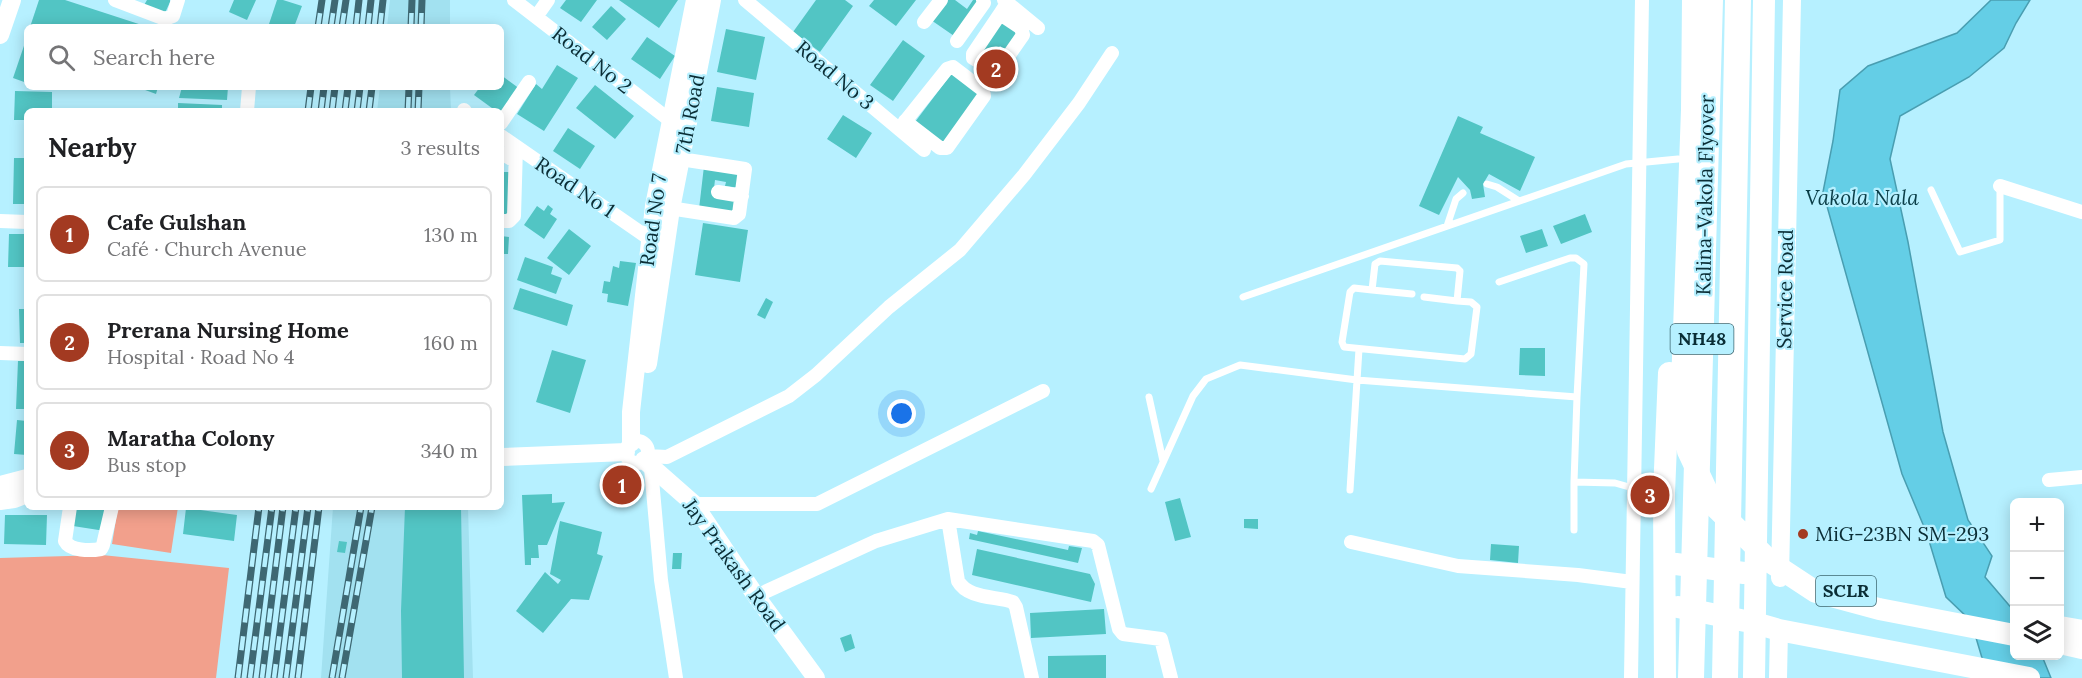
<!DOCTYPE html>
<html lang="en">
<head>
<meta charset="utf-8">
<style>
	:root { --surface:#fff; --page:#f2f2f2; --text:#202124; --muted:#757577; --line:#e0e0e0; --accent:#a33a21 }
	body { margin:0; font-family:Lora,serif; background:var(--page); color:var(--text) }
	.controls { position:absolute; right:18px; bottom:18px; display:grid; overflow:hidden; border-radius:9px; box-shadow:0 3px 15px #0003 }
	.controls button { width:54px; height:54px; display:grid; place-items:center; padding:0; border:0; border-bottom:2px solid var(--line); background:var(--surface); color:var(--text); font:30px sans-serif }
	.you { position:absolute; left:902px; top:414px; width:21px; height:21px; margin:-15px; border:4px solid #fff; border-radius:50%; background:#1a73e8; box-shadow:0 0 0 9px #1a73e833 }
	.badge { display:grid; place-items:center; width:39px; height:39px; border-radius:50%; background:var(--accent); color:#fff; font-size:20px; font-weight:700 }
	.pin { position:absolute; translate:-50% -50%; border:3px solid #fff; box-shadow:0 2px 6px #0006 }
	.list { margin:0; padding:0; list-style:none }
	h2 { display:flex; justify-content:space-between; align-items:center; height:78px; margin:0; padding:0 24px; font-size:26px }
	h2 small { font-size:20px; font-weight:400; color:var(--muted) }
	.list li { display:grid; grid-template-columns:39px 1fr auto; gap:18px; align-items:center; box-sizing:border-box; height:96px; margin:0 12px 12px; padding:0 12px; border:2px solid var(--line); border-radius:9px }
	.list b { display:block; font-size:22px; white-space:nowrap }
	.list p { margin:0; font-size:20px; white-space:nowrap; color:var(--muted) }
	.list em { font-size:20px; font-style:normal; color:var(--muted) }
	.icon { flex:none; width:33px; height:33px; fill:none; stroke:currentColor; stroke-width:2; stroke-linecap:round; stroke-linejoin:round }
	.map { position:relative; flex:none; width:2082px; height:678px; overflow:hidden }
	.search { position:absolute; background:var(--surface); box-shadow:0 3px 15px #0003; left:24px; top:24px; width:480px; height:66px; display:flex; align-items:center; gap:15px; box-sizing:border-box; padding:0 21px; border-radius:9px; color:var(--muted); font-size:22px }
	.panel { position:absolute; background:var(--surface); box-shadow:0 3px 15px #0003; left:24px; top:108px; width:480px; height:402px; border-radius:9px }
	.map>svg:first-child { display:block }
</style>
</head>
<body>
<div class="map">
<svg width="2082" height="678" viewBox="0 0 2082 678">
	<rect width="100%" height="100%" fill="#b6f0ff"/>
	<path fill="#a2e1f0" d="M390 0H450V27H387Z
		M380 87H450L451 111H377Z
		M333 507H468L473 678H321Z"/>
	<path fill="#f2a08c" d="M118 507H178L171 553 112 544Z
		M102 555 229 568 216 678H0V558Z"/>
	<path fill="#64cee6" stroke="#499eb1" stroke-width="1.5" d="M1991 0H2030L2016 23 2004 48 1969 77 1900 116 1890 159 1908 242 1943 432 1968 520 1992 556 1985 577 2014 611V656H2042L2051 678H1988L1971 621 1946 597 1927 534 1902 474 1823 192 1833 141 1840 90 1868 66 1957 33Z"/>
	<path fill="#52c5c4" d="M39 0H65L148 27H30Z
		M147 0H170V2L165 13 143 7Z
		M234 0H256L247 20 229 12Z
		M277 0H283L302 6 294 27H268Z
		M566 0H597L581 22 560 8Z
		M619 0H678L659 28Z
		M816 0H845L853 6 820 52 793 32Z
		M874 0H916L896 26 869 6Z
		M946 0H955L967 9 973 0H978L957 38 931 20Z
		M611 6 626 19 607 40 592 27Z
		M1001 18 1020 32 1007 51 1000 46 993 55 1000 59 994 66 977 55Z
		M726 29 765 37 756 80 717 72Z
		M27 37V83L13 78Z
		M647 37 675 56 660 79 631 59Z
		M903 40 925 56 893 101 870 85Z
		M557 65 578 78 544 131 517 114 536 84 542 89Z
		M952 73 981 94 944 145 915 122Z
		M501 75 520 89 501 114V111H496L474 95 480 87H501Z
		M595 85 634 116 615 139 576 108Z
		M137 87H158L156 94Z
		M182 87H228L227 100 179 98Z
		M717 87 754 93 749 127 711 121Z
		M15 91 52 92V111H27V120H14Z
		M178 103 222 105V111H178Z
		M843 115 872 133 856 158 827 139Z
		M1458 116 1483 127 1480 133 1535 157 1520 191 1489 174 1483 184 1485 197 1472 199 1470 190 1458 177 1439 215 1419 206Z
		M568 128 595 146 580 169 553 151Z
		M14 158H27V204H13Z
		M704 166 743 171 741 188 725 186 726 182 715 180 713 196 736 199 734 214 699 209Z
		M501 167H504L503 172H511L508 219H501Z
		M548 205 553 209 550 214 557 219 544 239 524 225 537 206 544 211Z
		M1585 214 1592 232 1561 244 1553 226Z
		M703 223 748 230 740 282 695 275Z
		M569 229 591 246 569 275 547 258Z
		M1542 229 1548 246 1526 253 1520 236Z
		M9 234H27V267H8Z
		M501 236 509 237 508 254H501Z
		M525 257 553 267 551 274 562 278 556 294 517 280Z
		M620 261 636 263 628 306 607 302 608 294 602 293 604 281 610 282 613 266 619 268Z
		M520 288 573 305 567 326 513 309Z
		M766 298 773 302 765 319 757 315Z
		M19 309H27V343H20Z
		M1520 348H1545V376L1519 375Z
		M552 350 586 360 570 413 536 402Z
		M18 361H27V409H16Z
		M17 420 27 421V455L14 454Z
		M552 494V503L565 502 547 545H538L539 558H531V565H525L522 495Z
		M1180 498 1191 537 1175 541 1165 502Z
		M76 507H109L105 531 73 526Z
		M405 507H461L464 678H402L401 611Z
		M186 508 237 515 234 541 183 534Z
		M5 515H47L46 545 4 544Z
		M1244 519H1258V529L1244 528Z
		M560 521 602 532 597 554 603 556 589 600 571 599 543 633 516 611 545 572 558 584 561 580 550 574Z
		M978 531 1068 550 1069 546 1082 548 1078 563 969 539 970 533 977 535Z
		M339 541 347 542 345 553 337 552Z
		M1491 544 1519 546 1518 563 1490 560Z
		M977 549 1090 574 1095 584 1091 602 972 575Z
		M673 553H682L681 569H672Z
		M1104 609 1106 634 1031 638 1030 613Z
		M851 634 855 648 845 652 840 638Z
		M1106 655V678H1048V656Z"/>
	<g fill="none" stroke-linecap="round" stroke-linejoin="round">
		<path stroke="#fff" stroke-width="7" d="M1487 184 1497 187 1519 201
			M1931 190 1960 252 2000 240V186
			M1447 226 1456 199 1463 193
			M1380 261 1457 268 1460 271 1457 301 1471 302 1477 307 1471 354 1465 359 1344 347 1342 342 1350 292 1354 288 1372 290 1375 264Z
			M1499 282 1570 258H1576L1584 264 1577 397
			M1372 290 1412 294
			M1243 297 1626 164 1678 159
			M1424 297 1457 301
			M1149 397 1163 461
			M1151 489 1193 396 1206 379 1240 365 1357 380 1577 397 1574 482 1615 483 1647 492 1661 493
			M1350 490 1359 349
			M1574 530V482"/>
		<path stroke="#fff" stroke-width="14" d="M115 0 165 19 173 16 178 0
			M514 0 676 125
			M745 0 924 150
			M1004 0 1038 28
			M1000 14 1021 28 1023 35 1000 68 995 71 973 58V54L1000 14 1007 3
			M536 17 548 0
			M924 22 941 0
			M957 41 984 3 983 0
			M464 110 465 111
			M247 111 249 87
			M501 123 529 82
			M899 129 947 69 953 67 983 90 984 96 947 148H940L905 121
			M501 136 657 244
			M501 153 515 161
			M2000 186 2082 212
			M718 192 742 196
			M663 207 734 218 739 214 745 169 674 158
			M0 221 27 222
			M501 221H509L514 216 516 147
			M0 353 27 354
			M626 452a11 11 0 1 1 22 0a11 11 0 1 1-22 0Z
			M647 456 667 457 789 396 816 375 889 307 960 250 1024 175 1079 103 1112 53
			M651 468 661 580 676 678
			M2049 480 2082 477
			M694 504H817L1043 391
			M70 507 65 541C70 551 90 551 101 549L103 545 112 507
			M948 519 958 581C968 599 996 596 1013 602L1016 607 1032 678
			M1351 542 1458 566 1578 575 1632 582
			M756 596 876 541 948 519 1093 541 1098 545 1119 629 1123 634 1161 639 1171 678
			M1631 678 1642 0"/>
		<path stroke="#fff" stroke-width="18" d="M0 35 12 0
			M648 364 671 209 712 0
			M631 443V412L654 206 695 0
			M501 457 626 452
			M644 460 694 504 756 596 816 678
			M0 485 27 478
			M0 501 14 499 27 494
			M1780 578 1792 0
			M1778 678 1779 630"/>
		<path stroke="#fff" stroke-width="22" d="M1693 0 1692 110 1682 385 1688 451 1714 506 1772 563 1816 592 1879 609 2014 635
			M1676 564 1744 573
			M1678 607 1755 623 1779 630 2029 678
			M2060 627 2082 631
			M2060 643 2082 648
			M1665 678 1664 493 1669 373
			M1754 678 1764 0"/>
		<path stroke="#fff" stroke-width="26" d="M1691 678 1710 0
			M1725 678 1738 0"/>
		<g stroke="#3e6873" stroke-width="7">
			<path id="rail" d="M318 27 322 0
				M331 27 335 0
				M342 27 346 0
				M356 27 359 0
				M368 27 371 0
				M380 27 383 0
				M411 27 412 0
				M421 27 422 0
				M308 111 311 87
				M321 111 324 87
				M332 111 335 87
				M345 111 348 87
				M357 111 360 87
				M369 111 372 87
				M408 111 409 87
				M418 111 419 87
				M238 678 259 507
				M250 678 272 507
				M262 678 283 507
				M274 678 296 507
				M286 678 308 507
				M298 678 319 507
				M332 678 361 507
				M342 678 372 507"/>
		</g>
		<use href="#rail" stroke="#b6f0ff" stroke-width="4.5" stroke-dasharray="14" stroke-linecap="butt"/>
	</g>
	<circle fill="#a33a21" stroke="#b6f0ff" stroke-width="2" cx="1803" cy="534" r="6"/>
	<g text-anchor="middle" stroke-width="4.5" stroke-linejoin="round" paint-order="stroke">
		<g fill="#b6f0ff" stroke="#3e6872" stroke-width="1.5">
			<rect x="1670.5" y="324" width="63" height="30" rx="4.5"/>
			<rect x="1816" y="576" width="60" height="30" rx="4.5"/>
		</g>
		<g font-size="18" font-weight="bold" fill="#0a2d35">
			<text x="1702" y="345">NH48</text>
			<text x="1846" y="597">SCLR</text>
		</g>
		<g font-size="20" fill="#0a2d35" stroke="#b6f0ff">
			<text transform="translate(592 60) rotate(38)" y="7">Road No 2</text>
			<text transform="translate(835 75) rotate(40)" y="7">Road No 3</text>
			<text transform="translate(690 114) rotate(-79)" y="7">7th Road</text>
			<text transform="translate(575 187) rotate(34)" y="7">Road No 1</text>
			<text transform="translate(1705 195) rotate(-89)" y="7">Kalina-Vakola Flyover</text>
			<text transform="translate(653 220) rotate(-82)" y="7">Road No 7</text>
			<text transform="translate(1785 289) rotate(-89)" y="7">Service Road</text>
			<text transform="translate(734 565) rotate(54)" y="7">Jay Prakash Road</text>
		</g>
		<g font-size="20" fill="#0a2d35" stroke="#b6f0ff" text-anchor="start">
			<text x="1815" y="541">MiG-23BN SM-293</text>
		</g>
		<g font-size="21" font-style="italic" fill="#0a3d47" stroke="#b6f0ff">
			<text x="1862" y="205">Vakola Nala</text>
		</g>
	</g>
</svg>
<div class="controls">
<button>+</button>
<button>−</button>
<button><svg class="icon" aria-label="layers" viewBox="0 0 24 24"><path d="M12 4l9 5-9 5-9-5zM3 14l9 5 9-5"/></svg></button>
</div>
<div class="you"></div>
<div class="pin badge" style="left:622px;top:485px">1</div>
<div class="pin badge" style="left:996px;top:69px">2</div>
<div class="pin badge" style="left:1650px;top:495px">3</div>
<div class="search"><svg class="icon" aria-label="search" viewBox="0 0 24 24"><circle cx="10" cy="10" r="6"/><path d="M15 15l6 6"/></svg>Search here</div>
<section class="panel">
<h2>Nearby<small>3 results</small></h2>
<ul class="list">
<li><span class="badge">1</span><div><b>Cafe Gulshan</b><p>Café · Church Avenue</p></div><em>130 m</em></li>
<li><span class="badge">2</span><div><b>Prerana Nursing Home</b><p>Hospital · Road No 4</p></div><em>160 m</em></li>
<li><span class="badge">3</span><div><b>Maratha Colony</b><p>Bus stop</p></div><em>340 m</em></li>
</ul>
</section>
</div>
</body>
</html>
